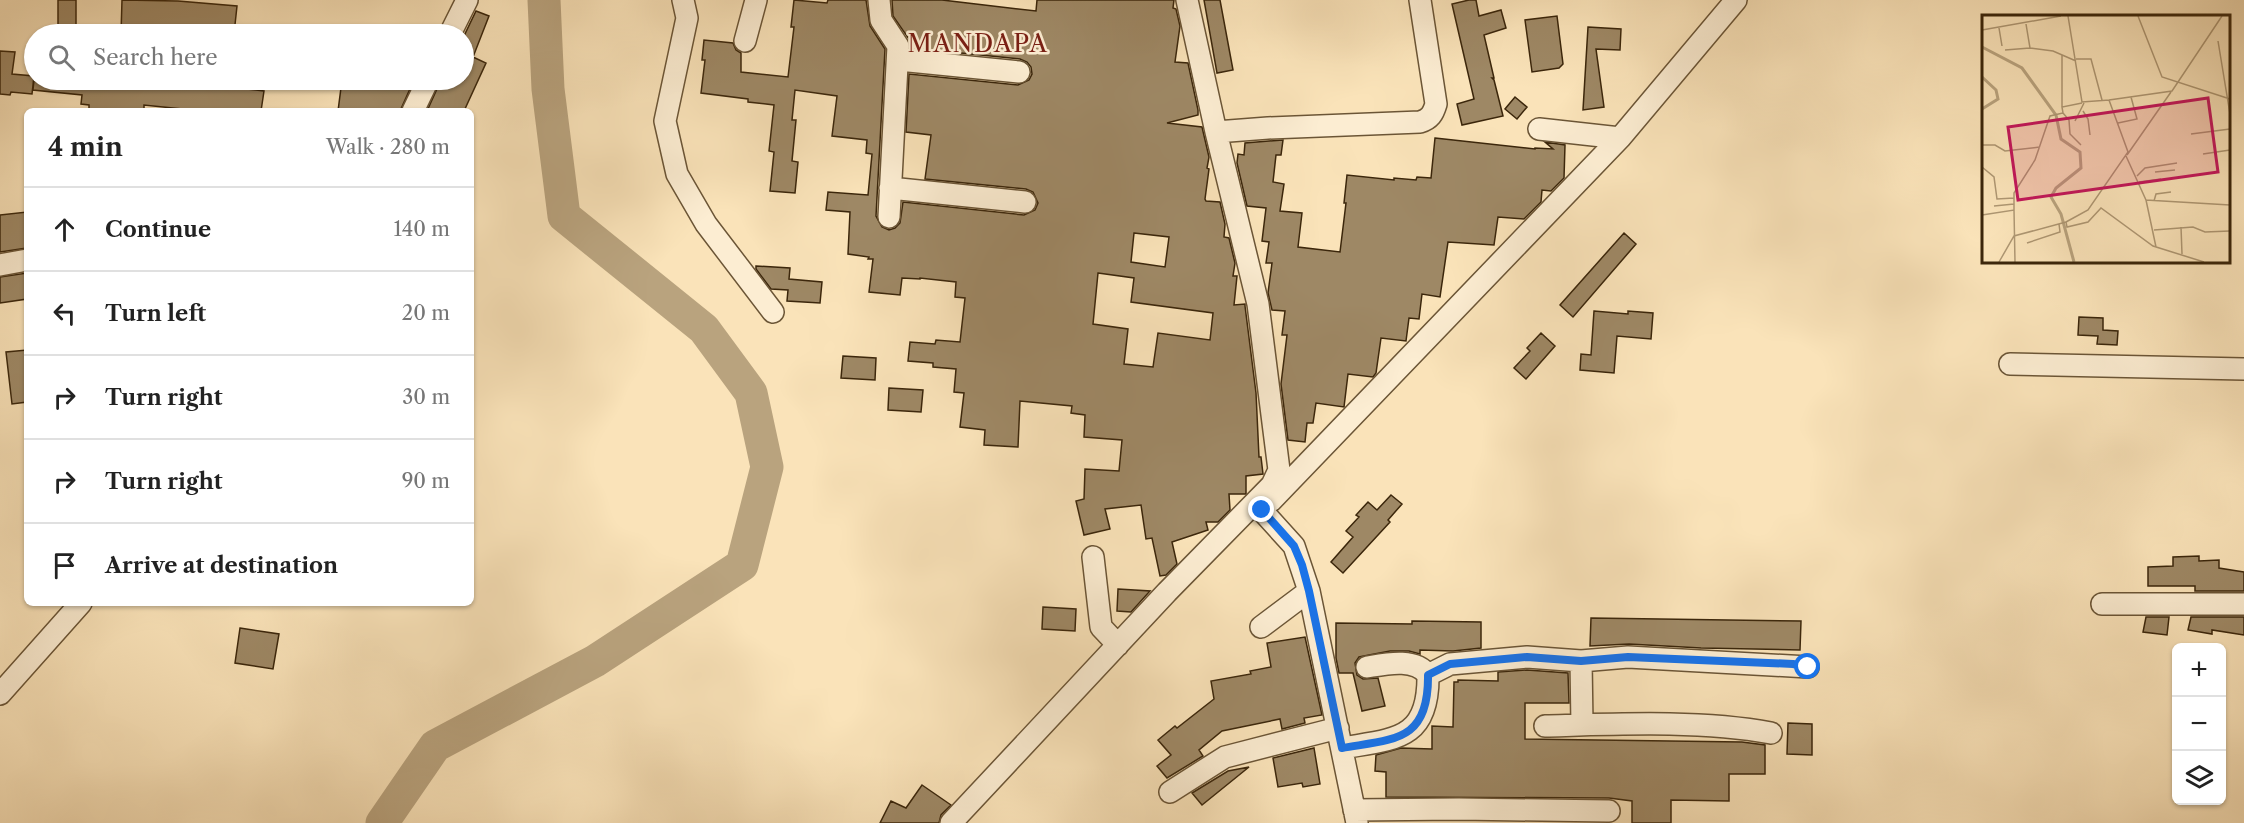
<!DOCTYPE html>
<html lang="en">
<head>
<meta charset="utf-8">
<style>
	:root { --surface:#fff; --page:#f6f6f6; --text:#222; --muted:#767676; --line:#e0e0e0 }
	body { margin:0; font-family:"Libre Caslon Text",serif; background:var(--page); color:var(--text) }
	.controls { position:absolute; right:18px; bottom:18px; display:grid; overflow:hidden; border-radius:9px; box-shadow:0 2px 4px #0004 }
	.controls button { width:54px; height:54px; display:grid; place-items:center; padding:0; border:0; border-bottom:2px solid var(--line); background:var(--surface); color:var(--text); font:30px sans-serif }
	.stop { position:absolute; width:18px; height:18px; margin:-14px; border:4px solid #1a73e8; border-radius:50%; background:#fff }
	.stop.end { background:#1a73e8; border-color:#fff; box-shadow:0 2px 6px #0008 }
	.list { margin:0; padding:0; list-style:none }
	h2 { display:flex; justify-content:space-between; align-items:center; height:78px; margin:0; padding:0 24px; font-size:26px }
	h2 small { font-size:20px; font-weight:400; color:var(--muted) }
	.list li { display:grid; grid-template-columns:39px 1fr auto; gap:18px; align-items:center; box-sizing:border-box; height:84px; padding:0 24px; border-top:2px solid var(--line) }
	.list b { display:block; font-size:22px; white-space:nowrap }
	.list em { font-size:20px; font-style:normal; color:var(--muted) }
	.icon { flex:none; width:33px; height:33px; fill:none; stroke:currentColor; stroke-width:2; stroke-linecap:round; stroke-linejoin:round }
	.map { position:relative; flex:none; width:2244px; height:823px; overflow:hidden }
	.search { position:absolute; background:var(--surface); box-shadow:0 2px 4px #0004; left:24px; top:24px; width:450px; height:66px; display:flex; align-items:center; gap:15px; box-sizing:border-box; padding:0 21px; border-radius:33px; color:var(--muted); font-size:22px }
	.panel { position:absolute; background:var(--surface); box-shadow:0 2px 4px #0004; left:24px; top:108px; width:450px; height:498px; border-radius:9px }
	.map>svg:first-child { display:block }
</style>
</head>
<body>
<div class="map">
<svg width="2244" height="823" viewBox="0 0 2244 823">
	<rect width="100%" height="100%" fill="#fae3b9"/>
	<filter id="stains"><feTurbulence type="fractalNoise" baseFrequency=".00333" numOctaves="4"/><feColorMatrix values="0 0 0 0 .2 0 0 0 0 .09 0 0 0 0 .02 0 0 0 .5 -.17"/></filter>
	<radialGradient id="worn" r=".72"><stop offset=".6" stop-color="#630" stop-opacity="0"/><stop offset="1" stop-color="#630" stop-opacity=".3"/></radialGradient>
	<g fill="none" stroke-linecap="round" stroke-linejoin="round">
		<path stroke="#b9a37e" stroke-width="33" d="M382 823 435 746 595 661 742 565 767 467 751 393 704 329 564 216 548 89 544 0"/>
	</g>
	<path fill="#9e8865" stroke="#3b260b" stroke-width="1.5" fill-rule="evenodd" d="M58 0H76V34H58Z
		M122 0 178 1 237 6 234 34 174 29V33L121 34Z
		M794 0 827 3 828 0H866L870 26 885 49 876 216 882 227 889 230 895 228 900 223 903 202 1024 215 1035 210 1038 203 1033 192 1026 189 925 179 931 135 906 132 909 74 1018 85 1029 80 1032 74 1031 67 1027 62 1020 59 911 48 909 39 893 16 892 0H942L1036 11 1037 0H1174L1173 8 1176 9 1180 26 1175 62 1188 63 1198 110V115L1167 123 1202 127 1209 157 1207 168 1209 169 1205 199 1206 201 1220 202 1225 224 1224 237 1229 238 1235 263 1233 276H1237L1234 305 1245 304V306L1256 393 1259 457H1261L1263 474 1246 476V494H1229L1230 510 1218 522H1206L1208 530 1172 542 1177 564 1166 575 1160 576 1152 538 1146 539 1141 505 1105 509 1110 529 1084 535 1076 501 1084 499 1085 469 1119 471 1122 440 1084 437 1085 415 1071 413 1072 406 1020 401 1018 447 984 445 985 430 960 427 964 393 954 392 956 369 933 367V363L908 361 910 342 935 344 936 340 960 342 965 298 955 297 956 282 920 278V279L902 278 900 295 869 292 873 259H868L869 257 848 254 850 212 826 210 828 192 868 195 872 154 866 153 867 140 832 136 837 96 795 90 792 120H796L792 161 798 162 795 193 770 191 774 152 769 151 774 105 748 102V99L701 93 705 60H702L704 40 733 43 736 50 741 53V72L788 77 794 27H791ZM1134 233 1169 237 1165 267 1131 262ZM1098 273 1134 278 1131 302 1213 313 1210 340 1158 333 1153 367 1124 364 1128 329 1093 324Z
		M1204 0H1220L1233 70 1217 73Z
		M1469 0H1476L1479 16 1501 10 1506 28 1484 35 1494 78H1492L1494 80 1503 116 1462 125 1457 104 1474 99 1452 4Z
		M476 11 489 16 473 57 486 63 464 111H427L441 80H464V36Z
		M1557 16 1563 64 1559 68 1532 72 1525 20Z
		M1588 27 1621 29 1620 50 1596 49 1604 107 1583 110Z
		M0 51 15 52 12 74 34 76 32 94 11 92 10 95 0 94Z
		M34 80H206L239 84 238 88 264 91 261 111H182V109L144 105V111H89V105L81 104 82 95 33 90Z
		M342 80H414L400 111H338Z
		M1515 97 1527 107 1517 119 1505 109Z
		M1435 138 1535 149V148L1553 149 1545 142 1565 145 1564 178 1551 191 1542 190 1541 202 1524 219 1498 217 1494 245 1448 242 1440 297 1422 294 1419 319 1409 318 1406 341 1381 338 1376 373 1373 377 1348 374 1344 407 1316 403 1313 423H1307L1305 442 1288 440 1281 384 1287 335H1282L1285 311 1272 310 1268 293 1272 263H1266L1269 242 1262 241 1266 208 1247 206 1237 163 1238 154 1244 155 1245 143 1283 140 1281 155H1276L1273 182 1284 184 1280 211 1302 213 1298 247 1340 252 1346 203H1344L1347 175 1394 180V178L1416 180 1417 177 1431 178Z
		M27 212V248L0 252V215Z
		M1624 233 1636 244 1573 317 1560 305Z
		M756 266 790 268 789 279 822 282 820 303 787 301 788 290 771 289 756 269Z
		M27 273V299L0 303V277Z
		M1594 311 1628 314V311L1653 313 1651 339 1617 336 1614 373 1580 370 1581 354 1591 355Z
		M2079 317 2103 318V330L2118 331 2117 345 2097 344 2098 336 2078 335Z
		M1541 333 1555 346 1526 379 1514 368 1530 351 1527 348Z
		M27 350V402L12 404 6 352Z
		M843 356 876 358 875 380 841 378Z
		M889 388 923 390 921 412 888 410Z
		M1391 495 1402 504 1388 520 1390 522 1343 573 1331 562 1353 537 1346 531 1359 517 1356 515 1368 502 1377 510Z
		M2199 556V561L2219 560V568L2244 572V591H2195V586H2148V567L2173 566V557Z
		M1118 589 1150 591 1131 612 1117 611Z
		M1043 607 1076 609 1075 631 1042 629Z
		M2146 617H2169L2167 635 2143 632Z
		M2191 617H2244V635L2212 630V634L2188 630Z
		M1591 618 1801 621 1800 650 1701 648 1629 644 1590 646Z
		M1412 621 1481 622V648L1453 651 1420 650V654L1409 651H1390L1359 657 1355 663 1357 675 1363 679 1378 678 1385 706 1362 711 1353 673H1339L1336 658V623L1412 624Z
		M240 628 279 634 273 669 235 663Z
		M1305 637 1322 715 1304 718 1305 723 1282 729 1280 719 1222 731 1199 750 1203 756 1167 778 1157 766 1171 755 1158 740 1175 726 1177 728 1214 699 1211 681 1251 674 1250 671 1271 667 1267 643Z
		M1527 670 1568 673 1569 703H1525V739L1742 742 1765 745V774H1729V801L1671 800V823H1632V801L1609 798 1386 797V772L1375 771 1376 755 1401 748 1432 749V726L1453 727 1454 682H1458V680L1498 681V672Z
		M1788 723 1812 724V755L1787 754Z
		M1314 748 1320 784 1303 787 1302 783 1278 787 1273 758Z
		M1249 767 1202 805 1192 793 1228 771Z
		M922 785 951 805 941 815 939 823H880L891 801 906 808Z"/>
	<g fill="none" stroke-linecap="round" stroke-linejoin="round">
		<g stroke="#6b5536" stroke-width="24">
			<path id="street" d="M683 0 687 18 665 121 677 174 706 224 773 312
				M879 0 881 20 898 46 889 217
				M450 34 467 0
				M745 41 756 0
				M899 60 1019 72
				M413 111 428 80
				M1539 129 1620 138
				M1216 132 1268 128 1420 122C1430 119 1433 114 1436 104L1420 0
				M890 188 1025 202
				M0 265 27 260
				M2010 364 2244 369
				M1271 501 1620 138 1736 0
				M1255 503 1294 546 1309 591 1357 823
				M1093 557 1101 627 1118 645
				M2102 604H2244
				M1261 627 1309 591
				M1581 661 1582 725
				M1367 667C1385 664 1415 657 1428 675
				M0 694 81 603
				M1545 726C1618 724 1700 720 1771 733
				M1342 748C1394 739 1429 741 1428 675L1450 664 1527 657 1581 661 1628 657 1808 667
				M1170 792 1225 757 1338 728
				M1354 810 1459 809 1609 811
				M951 823 1167 592 1272 485 1279 470 1258 304 1216 132 1187 0"/>
		</g>
		<use href="#street" stroke="#fcedd2" stroke-width="21"/>
	</g>
	<g fill="none" stroke-linecap="round" stroke-linejoin="round">
		<path stroke="#1a73e8" stroke-width="8" d="M1262 510 1294 546 1302 565 1309 591 1342 748C1394 739 1429 742 1428 675L1450 664 1527 657 1581 661 1628 657 1793 664 1808 667"/>
	</g>
	<g text-anchor="middle" stroke-width="5" stroke-linejoin="round" paint-order="stroke">
		<g font-size="24" letter-spacing="1.5" fill="#7a1f14" stroke="#fcedd2">
			<text x="978" y="52">MANDAPA</text>
		</g>
	</g>
	<g transform="translate(1982 15)">
		<rect width="248" height="248" fill="#fae3b9"/>
		<path fill="none" stroke="#b9a37e" stroke-width="3" d="M0 32 40 53 74 100 79 124 98 137 99 153 74 173 69 182 79 199 92 247M0 62 14 75 16 84 0 94"/>
		<path fill="none" stroke="#ae9773" stroke-width="1.5" d="M86 1 100 87 127 85 146 137 106 195 84 207 85 212 106 207 119 193 171 231 222 247M156 1 180 62 248 84M44 9 48 33 71 36 94 46M17 13 20 31M0 15 79 1M236 26 248 99M23 35 48 33M80 40V92M94 44H109L120 85M127 85 190 76 240 1M101 96 106 104 108 120M81 98 87 105 88 119 99 130M93 106 102 88M136 108 155 104 149 82M209 119 248 114M0 130H13L23 136 58 132M221 139 248 135M145 140 189 77M144 141 164 185 248 190M0 152 12 162 15 184 32 183M173 157 193 155M155 161 163 153 195 148M157 167 179 164M164 185 174 232M172 186 174 179 189 177M12 191 32 189M32 195V178L53 145 68 101 81 98 80 92 100 88M0 200 32 195 33 247M199 212 200 239M172 215 211 212 223 217 248 216M45 228 78 217 77 209M17 247 32 221 84 207"/>
		<path fill="#c2185b" fill-opacity="0.15" stroke="#c2185b" stroke-width="3" d="M226 83 236 157 36 185 26 112Z"/>
		<rect width="248" height="248" fill="none" stroke="#3b260b" stroke-width="3"/>
	</g>
	<rect width="100%" height="100%" filter="url(#stains)"/>
	<rect width="100%" height="100%" fill="url(#worn)"/>
</svg>
<div class="controls">
<button>+</button>
<button>−</button>
<button><svg class="icon" aria-label="layers" viewBox="0 0 24 24"><path d="M12 4l9 5-9 5-9-5zM3 14l9 5 9-5"/></svg></button>
</div>
<div class="stop" style="left:1808px;top:667px"></div>
<div class="stop end" style="left:1262px;top:510px"></div>
<div class="search"><svg class="icon" aria-label="search" viewBox="0 0 24 24"><circle cx="10" cy="10" r="6"/><path d="M15 15l6 6"/></svg>Search here</div>
<section class="panel">
<h2>4 min<small>Walk · 280 m</small></h2>
<ul class="list">
<li><svg class="icon" aria-label="ahead" viewBox="0 0 24 24"><path d="M12 20V5M6 11l6-6 6 6"/></svg><div><b>Continue</b></div><em>140 m</em></li>
<li><svg class="icon" aria-label="left" viewBox="0 0 24 24"><path d="M17 20v-9H6M10 6l-5 5 5 5"/></svg><div><b>Turn left</b></div><em>20 m</em></li>
<li><svg class="icon" aria-label="right" viewBox="0 0 24 24"><path d="M7 20v-9h11M14 6l5 5-5 5"/></svg><div><b>Turn right</b></div><em>30 m</em></li>
<li><svg class="icon" aria-label="right" viewBox="0 0 24 24"><path d="M7 20v-9h11M14 6l5 5-5 5"/></svg><div><b>Turn right</b></div><em>90 m</em></li>
<li><svg class="icon" aria-label="arrive" viewBox="0 0 24 24"><path d="M6 21V4h12l-3 4 3 4H6"/></svg><div><b>Arrive at destination</b></div></li>
</ul>
</section>
</div>
</body>
</html>
